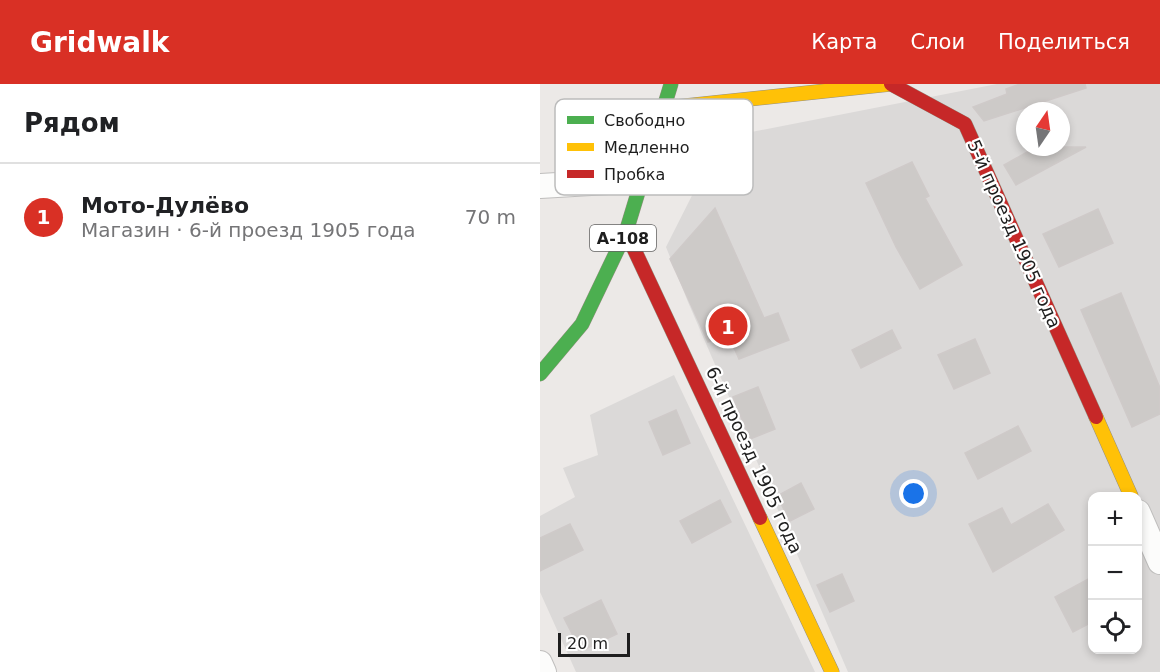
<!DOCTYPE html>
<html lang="ru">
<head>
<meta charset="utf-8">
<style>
	:root { --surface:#fff; --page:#f2f2f2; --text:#202124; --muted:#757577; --line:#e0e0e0; --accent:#d93025 }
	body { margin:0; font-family:"DejaVu Sans",sans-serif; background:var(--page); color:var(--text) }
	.controls { position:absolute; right:18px; bottom:18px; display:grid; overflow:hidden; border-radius:12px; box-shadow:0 3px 9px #0003 }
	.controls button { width:54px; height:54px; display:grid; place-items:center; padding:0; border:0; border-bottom:2px solid var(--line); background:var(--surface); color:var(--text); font:30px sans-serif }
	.compass { position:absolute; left:476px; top:18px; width:54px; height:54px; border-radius:50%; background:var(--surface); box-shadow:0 3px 9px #0003; rotate:13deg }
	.scale { position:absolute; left:18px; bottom:15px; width:72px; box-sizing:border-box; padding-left:6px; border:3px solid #1e1e1e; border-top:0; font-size:16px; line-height:21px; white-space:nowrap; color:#1e1e1e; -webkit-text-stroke:4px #fff; paint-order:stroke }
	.you { position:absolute; left:374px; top:410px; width:21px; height:21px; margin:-15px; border:4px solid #fff; border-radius:50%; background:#1a73e8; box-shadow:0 0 0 9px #1a73e833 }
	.badge { display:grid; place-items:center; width:39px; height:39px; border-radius:50%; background:var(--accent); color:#fff; font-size:20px; font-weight:700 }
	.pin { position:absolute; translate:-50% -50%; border:3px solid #fff; box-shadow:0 2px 6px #0006 }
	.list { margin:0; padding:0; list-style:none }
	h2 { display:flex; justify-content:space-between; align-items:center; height:78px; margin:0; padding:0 24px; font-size:26px }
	h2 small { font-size:20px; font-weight:400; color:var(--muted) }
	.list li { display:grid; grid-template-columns:39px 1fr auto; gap:18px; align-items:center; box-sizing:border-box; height:108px; padding:0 24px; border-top:2px solid var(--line) }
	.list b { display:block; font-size:22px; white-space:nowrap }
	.list p { margin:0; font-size:20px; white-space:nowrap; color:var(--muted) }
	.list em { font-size:20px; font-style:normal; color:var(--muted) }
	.icon { flex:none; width:33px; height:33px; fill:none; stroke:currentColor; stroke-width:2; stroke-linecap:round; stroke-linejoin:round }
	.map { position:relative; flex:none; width:620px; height:588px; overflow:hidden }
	header { display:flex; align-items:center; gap:36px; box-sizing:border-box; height:84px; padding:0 30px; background:var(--accent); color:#fff }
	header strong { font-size:28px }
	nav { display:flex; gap:33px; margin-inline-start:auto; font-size:21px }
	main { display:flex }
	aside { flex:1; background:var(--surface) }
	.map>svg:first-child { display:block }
</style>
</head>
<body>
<header>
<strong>Gridwalk</strong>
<nav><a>Карта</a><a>Слои</a><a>Поделиться</a></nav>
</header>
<main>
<aside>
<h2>Рядом<small></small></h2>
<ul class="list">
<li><span class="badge">1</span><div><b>Мото-Дулёво</b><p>Магазин · 6-й проезд 1905 года</p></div><em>70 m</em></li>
</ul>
</aside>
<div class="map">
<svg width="620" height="588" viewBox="0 0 620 588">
	<rect width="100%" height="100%" fill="#ece9e7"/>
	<path fill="#dbd9d8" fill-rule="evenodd" d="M457 0H620V588H308L148 218 126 163 181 54ZM485 27H521V63H485ZM552 412H598V566H552Z
		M134 291 275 588H36L0 508V432L35 413 23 384 58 371 50 331Z"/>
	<path fill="#cdcac8" stroke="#cfcac9" stroke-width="1.5" d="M480 0H545L546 4 444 37 433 23 467 10 466 5Z
		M496 63H546L476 101 464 81Z
		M372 78 389 112 385 114 422 181 380 205 356 163 326 99Z
		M175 124 224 234 238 229 249 256 199 275 188 250 168 258 130 175Z
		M558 125 573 159 519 183 503 150Z
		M581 209 620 304V330L592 343 541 226Z
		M352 246 361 264 321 284 312 266Z
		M435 255 450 289 414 305 398 271Z
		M218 303 235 345 210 355 193 313Z
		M136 326 150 359 123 371 109 338Z
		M478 342 491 367 438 395 425 369Z
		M261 399 274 425 250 437 237 412Z
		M180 416 191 438 152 459 140 437Z
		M508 420 524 446 453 488 429 440 462 424 471 441Z
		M30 440 43 466 0 487V454Z
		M302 490 314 517 290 528 277 501Z
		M552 493V538L533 548 515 513Z
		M61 516 77 550 41 567 24 534Z"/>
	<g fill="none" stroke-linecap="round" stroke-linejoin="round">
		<g stroke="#bfbebd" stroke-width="26">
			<path id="street" d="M0 102 102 96
				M598 428 620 478
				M0 579 4 588"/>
		</g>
		<g stroke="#959081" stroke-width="15">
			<path id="fast" d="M0 290 42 240 86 148 131 0"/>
		</g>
		<g stroke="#959081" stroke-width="15">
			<path id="slow" d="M125 24 351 0
				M556 333 591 412
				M220 434 292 588"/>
		</g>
		<g stroke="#959081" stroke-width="15">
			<path id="jam" d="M351 0 425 40 556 333
				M86 148 220 434"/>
		</g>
		<use href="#street" stroke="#fcfcfb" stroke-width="24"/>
		<use href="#fast" stroke="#4caf50" stroke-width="14"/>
		<use href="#slow" stroke="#ffc107" stroke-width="14"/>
		<use href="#jam" stroke="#c62828" stroke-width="14"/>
	</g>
	<g text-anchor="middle" stroke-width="4.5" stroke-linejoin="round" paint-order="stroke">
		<rect fill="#fff" stroke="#626262" stroke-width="1.5" x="50" y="141" width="66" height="26" rx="4.5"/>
		<g font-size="16" font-weight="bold" fill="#1e1e1e">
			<text x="83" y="160">А-108</text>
		</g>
		<g font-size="18" fill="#1e1e1e" stroke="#fff">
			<text transform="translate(474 150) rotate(66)" y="6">5-й проезд 1905 года</text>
			<text transform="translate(214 376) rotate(65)" y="6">6-й проезд 1905 года</text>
		</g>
	</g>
	<rect x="15" y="15" width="198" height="96" rx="9" fill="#fff" stroke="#bcbcbc" stroke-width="1.5"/>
	<rect x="27" y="32" width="27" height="8" fill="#4caf50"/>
	<rect x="27" y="59" width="27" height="8" fill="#ffc107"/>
	<rect x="27" y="86" width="27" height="8" fill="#c62828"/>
	<g font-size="16" fill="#1e1e1e">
		<text x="64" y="42">Свободно</text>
		<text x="64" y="69">Медленно</text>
		<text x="64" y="96">Пробка</text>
	</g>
</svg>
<div class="controls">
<button>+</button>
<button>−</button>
<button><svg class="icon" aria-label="locate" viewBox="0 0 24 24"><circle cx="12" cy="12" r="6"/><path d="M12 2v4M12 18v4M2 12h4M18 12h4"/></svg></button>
</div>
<svg class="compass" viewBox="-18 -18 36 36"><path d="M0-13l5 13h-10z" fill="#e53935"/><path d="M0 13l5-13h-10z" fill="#757577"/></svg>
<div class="scale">20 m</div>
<div class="you"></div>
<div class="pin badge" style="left:188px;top:242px">1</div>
</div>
</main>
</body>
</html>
